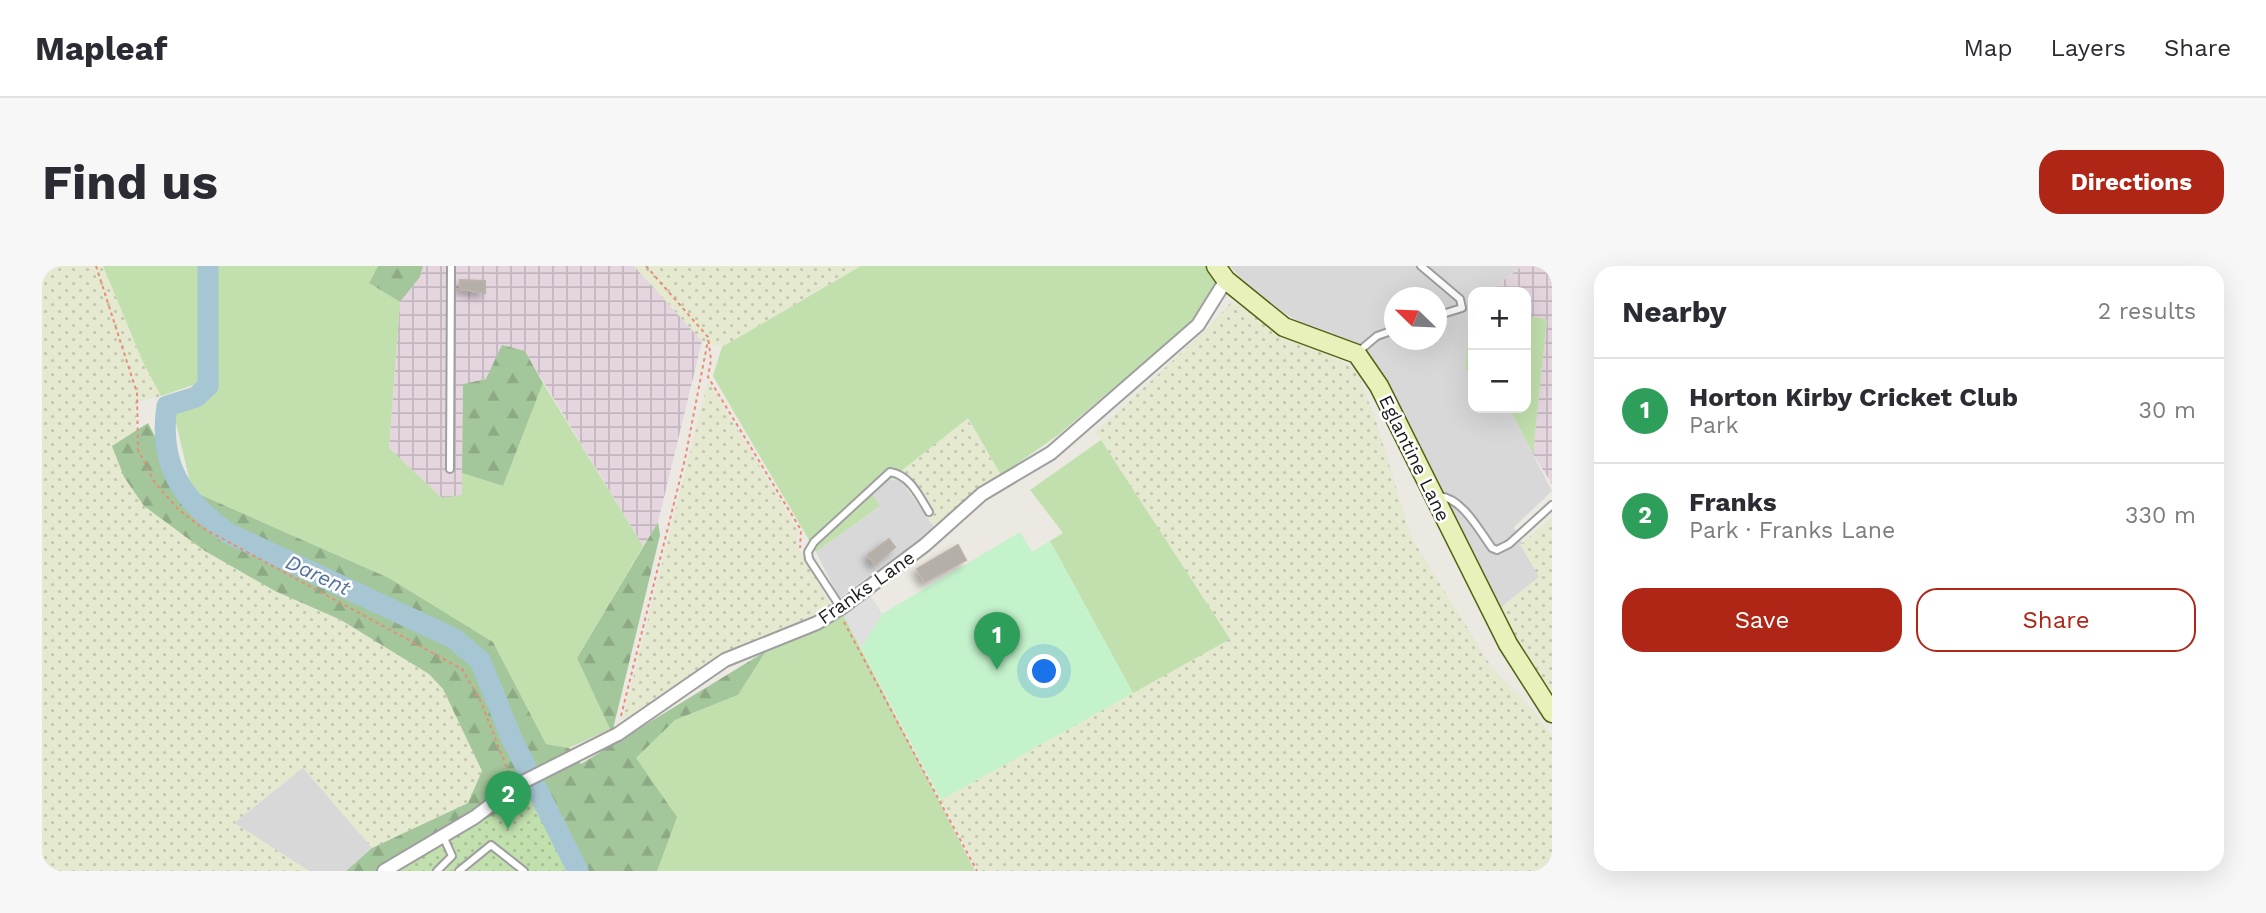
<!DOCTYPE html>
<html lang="en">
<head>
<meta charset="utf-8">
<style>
	:root { --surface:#fff; --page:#f7f7f7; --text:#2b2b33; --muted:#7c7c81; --line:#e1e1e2; --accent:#af2617 }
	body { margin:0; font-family:"Work Sans",sans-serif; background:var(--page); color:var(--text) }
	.controls { position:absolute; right:21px; top:21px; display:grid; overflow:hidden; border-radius:14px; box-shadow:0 7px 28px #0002 }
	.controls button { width:63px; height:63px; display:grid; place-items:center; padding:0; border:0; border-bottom:2px solid var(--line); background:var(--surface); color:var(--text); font:35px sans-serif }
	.compass { position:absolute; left:1342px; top:21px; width:63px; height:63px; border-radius:50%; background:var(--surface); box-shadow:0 7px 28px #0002; rotate:293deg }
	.you { position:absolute; left:1003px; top:406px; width:24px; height:24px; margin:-18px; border:5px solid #fff; border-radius:50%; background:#1a73e8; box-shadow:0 0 0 10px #1a73e833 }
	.badge { display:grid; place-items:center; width:46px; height:46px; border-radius:50%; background:var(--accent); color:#fff; font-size:23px; font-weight:700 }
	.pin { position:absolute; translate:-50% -58px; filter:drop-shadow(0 2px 4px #0008) }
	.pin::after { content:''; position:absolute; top:37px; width:24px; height:21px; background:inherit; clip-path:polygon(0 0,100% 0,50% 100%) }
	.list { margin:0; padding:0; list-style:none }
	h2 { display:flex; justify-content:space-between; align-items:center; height:91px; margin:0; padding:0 28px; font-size:30px }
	h2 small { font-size:23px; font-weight:400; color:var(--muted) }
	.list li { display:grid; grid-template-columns:46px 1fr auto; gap:21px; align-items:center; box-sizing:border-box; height:105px; padding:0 28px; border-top:2px solid var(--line) }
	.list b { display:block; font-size:26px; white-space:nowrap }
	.list p { margin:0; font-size:23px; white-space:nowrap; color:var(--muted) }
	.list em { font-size:23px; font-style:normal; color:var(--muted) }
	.actions { display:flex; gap:14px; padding:21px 28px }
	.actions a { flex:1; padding:16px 0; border:2px solid var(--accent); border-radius:21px; text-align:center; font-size:24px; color:var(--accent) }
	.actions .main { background:var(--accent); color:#fff }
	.map { position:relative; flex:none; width:1510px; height:605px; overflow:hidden; border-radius:21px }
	header { display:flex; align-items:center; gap:42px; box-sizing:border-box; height:98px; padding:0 35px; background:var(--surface); border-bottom:2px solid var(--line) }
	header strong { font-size:33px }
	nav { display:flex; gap:38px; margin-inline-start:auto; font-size:24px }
	.intro { display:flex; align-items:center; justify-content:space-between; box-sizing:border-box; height:168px; padding:0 42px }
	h1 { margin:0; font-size:49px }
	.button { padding:18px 32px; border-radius:21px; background:var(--accent); color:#fff; font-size:24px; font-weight:700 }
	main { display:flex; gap:42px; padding:0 42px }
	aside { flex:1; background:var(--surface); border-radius:21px; box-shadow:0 7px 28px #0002 }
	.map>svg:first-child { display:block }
</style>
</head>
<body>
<header>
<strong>Mapleaf</strong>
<nav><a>Map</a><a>Layers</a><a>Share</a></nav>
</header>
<div class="intro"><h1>Find us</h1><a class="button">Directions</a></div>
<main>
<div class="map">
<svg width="1510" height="605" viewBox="0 0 1510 605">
	<defs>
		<pattern id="industrial-grid" width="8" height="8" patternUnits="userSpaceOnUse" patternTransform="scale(1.75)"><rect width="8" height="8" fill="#e4d5df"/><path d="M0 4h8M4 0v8" fill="none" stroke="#c3b6bf"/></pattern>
		<pattern id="farmland-dots" width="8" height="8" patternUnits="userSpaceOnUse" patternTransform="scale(1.75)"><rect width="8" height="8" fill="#e4e9cf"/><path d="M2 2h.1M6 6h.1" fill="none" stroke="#c3c7b1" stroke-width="1.8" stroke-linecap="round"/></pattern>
		<pattern id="forest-firs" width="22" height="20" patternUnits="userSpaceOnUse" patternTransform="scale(1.75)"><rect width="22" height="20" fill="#a4c69b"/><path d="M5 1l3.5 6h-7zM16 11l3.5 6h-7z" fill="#8daa85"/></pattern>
		<pattern id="garden-dots" width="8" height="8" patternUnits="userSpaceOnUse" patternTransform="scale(1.75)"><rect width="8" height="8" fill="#c1e0ad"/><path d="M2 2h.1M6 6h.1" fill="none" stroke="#a5c094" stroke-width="1.8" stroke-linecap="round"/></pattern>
		<filter id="shadow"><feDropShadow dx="-5" dy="5" stdDeviation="3.5" flood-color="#0004"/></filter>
	</defs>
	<rect width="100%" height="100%" fill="#ebe9e2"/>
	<path fill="#d9d8d8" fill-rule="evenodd" d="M1188 0H1480L1447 26H1431L1423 102 1431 108V142H1467L1510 225 1472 261 1497 311 1458 342 1319 81 1257 56 1212 28ZM1352 32H1394V74H1352Z
		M850 211 858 213 893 262 797 332 774 286 837 241 830 228Z
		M261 501 330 582 304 605H267L192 557Z"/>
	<path fill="url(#industrial-grid)" d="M381 0H592L660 75 616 256 601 280 483 85 444 113 421 118 420 230 400 232 347 182 358 36 378 11Z
		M1480 0H1510V218L1491 188 1505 54 1484 50V26H1447Z"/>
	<path fill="url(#farmland-dots)" d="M0 0H61L101 96 119 130 95 136 93 166 71 180 233 325 299 354 387 408 401 423 440 505 426 538 330 582 261 502 192 557 267 605H0Z
		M592 0H819L680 81 660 75Z
		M1189 36 1314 104 1333 152 1369 271 1450 402 1492 445 1510 471V605H937L899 534 1187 373 1054 166 1166 62Z
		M666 115 756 264 755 280 789 340 771 352 679 390 579 460Z
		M925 152 959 209 893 262 858 213 822 217Z
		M1510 251V430L1482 392 1458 342 1497 311 1478 279Z"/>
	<path fill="#c1e0ad" d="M61 0H157L160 116 119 130 101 96Z
		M174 0H336L327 17 358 36 347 182 400 232 420 229V207L461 220 501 117 601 280 535 392 568 463 527 482 504 478 451 376 347 312 150 225 131 144 176 122Z
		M819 0H1165L1175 14 1153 53 1016 169 959 209 926 152 830 228 838 240 774 286 671 110 680 81Z
		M1429 41H1431V108L1423 103Z
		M1484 50 1505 53 1491 188 1467 142H1484Z
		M1059 174 1188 373 1091 427 1008 275 1021 267 988 224Z
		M801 348 933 605H615L617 597 594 492 633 454 696 429 724 385Z"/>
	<path fill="url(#forest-firs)" d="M336 0H381L378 11 358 36 327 17Z
		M460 79 483 85 501 117 461 220 420 207 421 118 444 113Z
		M106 157 128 199 150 225 347 312 451 376 504 478 527 482 539 498 724 385 696 429 633 454 594 492 635 551 615 605H529L487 528 383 605H304L330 582 426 537 440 505 401 423 387 408 299 354 233 325 163 285 102 240 82 211 70 180Z
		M616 256 618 269 571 463H568L535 392Z"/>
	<path fill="#c3f2cb" d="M978 266 990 286 1008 275 1091 427 899 534 819 382 840 348Z"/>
	<path fill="url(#garden-dots)" d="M487 528 526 605H355Z"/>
	<path fill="#dfdfdf" d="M827 327 840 348 819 382 801 348Z"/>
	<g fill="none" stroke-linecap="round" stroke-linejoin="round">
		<path stroke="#a7c6d4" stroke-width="21" d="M166 0V120L154 131 125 140C116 198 140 234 186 267L411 372 438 394 470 473 536 605"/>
	</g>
	<path fill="#b4afa8" stroke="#bbb1a6" stroke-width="2" filter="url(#shadow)" d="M418 14 443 15V27L418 23Z
		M847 273 853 281 833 299 826 289Z
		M916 279 924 294 883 316 875 303Z"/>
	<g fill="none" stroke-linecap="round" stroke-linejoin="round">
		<g stroke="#9f9f9f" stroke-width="10">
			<path id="lane" d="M1379 0 1418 33 1420 42 1394 50
				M1316 86 1335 70 1352 64
				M408 203 409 0
				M1397 230C1420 232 1437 264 1450 282L1455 284 1467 278 1510 239
				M799 342 767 293 766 286 772 276 848 206C868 209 877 230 887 246
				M395 605 410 590 401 570
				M417 605 449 579 482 605"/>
		</g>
		<g stroke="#9f9f9f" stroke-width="16">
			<path id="street" d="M342 605 433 551 475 519 576 468 683 394 775 357 799 342 883 279 940 228 1009 187 1156 59 1184 14"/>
		</g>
		<g stroke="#526311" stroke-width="21">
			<path id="secondary" d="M1174 0 1184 14 1242 61 1315 88 1337 120 1466 378 1510 447"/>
		</g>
		<path stroke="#e88d76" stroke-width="2" stroke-dasharray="3.5 3.5" stroke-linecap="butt" d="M54 0 95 127 96 184 113 217 136 243 159 261 420 403 439 436 468 510
			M604 0 666 71 669 94 666 111 759 264 758 282
			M802 356 935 605
			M579 450 643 193 666 74"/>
		<use href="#lane" stroke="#fff" stroke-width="6"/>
		<use href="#street" stroke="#fff" stroke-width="12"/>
		<use href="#secondary" stroke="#e9f1bb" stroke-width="18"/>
	</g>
	<g text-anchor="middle" stroke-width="5" stroke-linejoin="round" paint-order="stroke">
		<g font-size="19" fill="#1b1b1b" stroke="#fff">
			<text transform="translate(1373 192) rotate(64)" y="7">Eglantine Lane</text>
			<text transform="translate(824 321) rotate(-35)" y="7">Franks Lane</text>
		</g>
		<g font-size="21" font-style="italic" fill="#54729e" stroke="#fff">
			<text transform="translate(276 309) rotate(25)" y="7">Darent</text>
		</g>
	</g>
</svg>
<div class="controls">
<button>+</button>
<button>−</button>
</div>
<svg class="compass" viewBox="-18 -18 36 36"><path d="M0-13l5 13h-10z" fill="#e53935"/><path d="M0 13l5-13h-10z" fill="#7c7c81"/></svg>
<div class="you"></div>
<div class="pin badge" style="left:955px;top:404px;background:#2e9e5b">1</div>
<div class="pin badge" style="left:466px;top:563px;background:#2e9e5b">2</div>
</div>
<aside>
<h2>Nearby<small>2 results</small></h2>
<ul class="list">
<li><span class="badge" style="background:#2e9e5b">1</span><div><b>Horton Kirby Cricket Club</b><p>Park</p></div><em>30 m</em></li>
<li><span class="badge" style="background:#2e9e5b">2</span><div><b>Franks</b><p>Park · Franks Lane</p></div><em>330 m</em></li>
</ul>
<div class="actions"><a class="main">Save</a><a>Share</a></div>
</aside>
</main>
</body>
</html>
